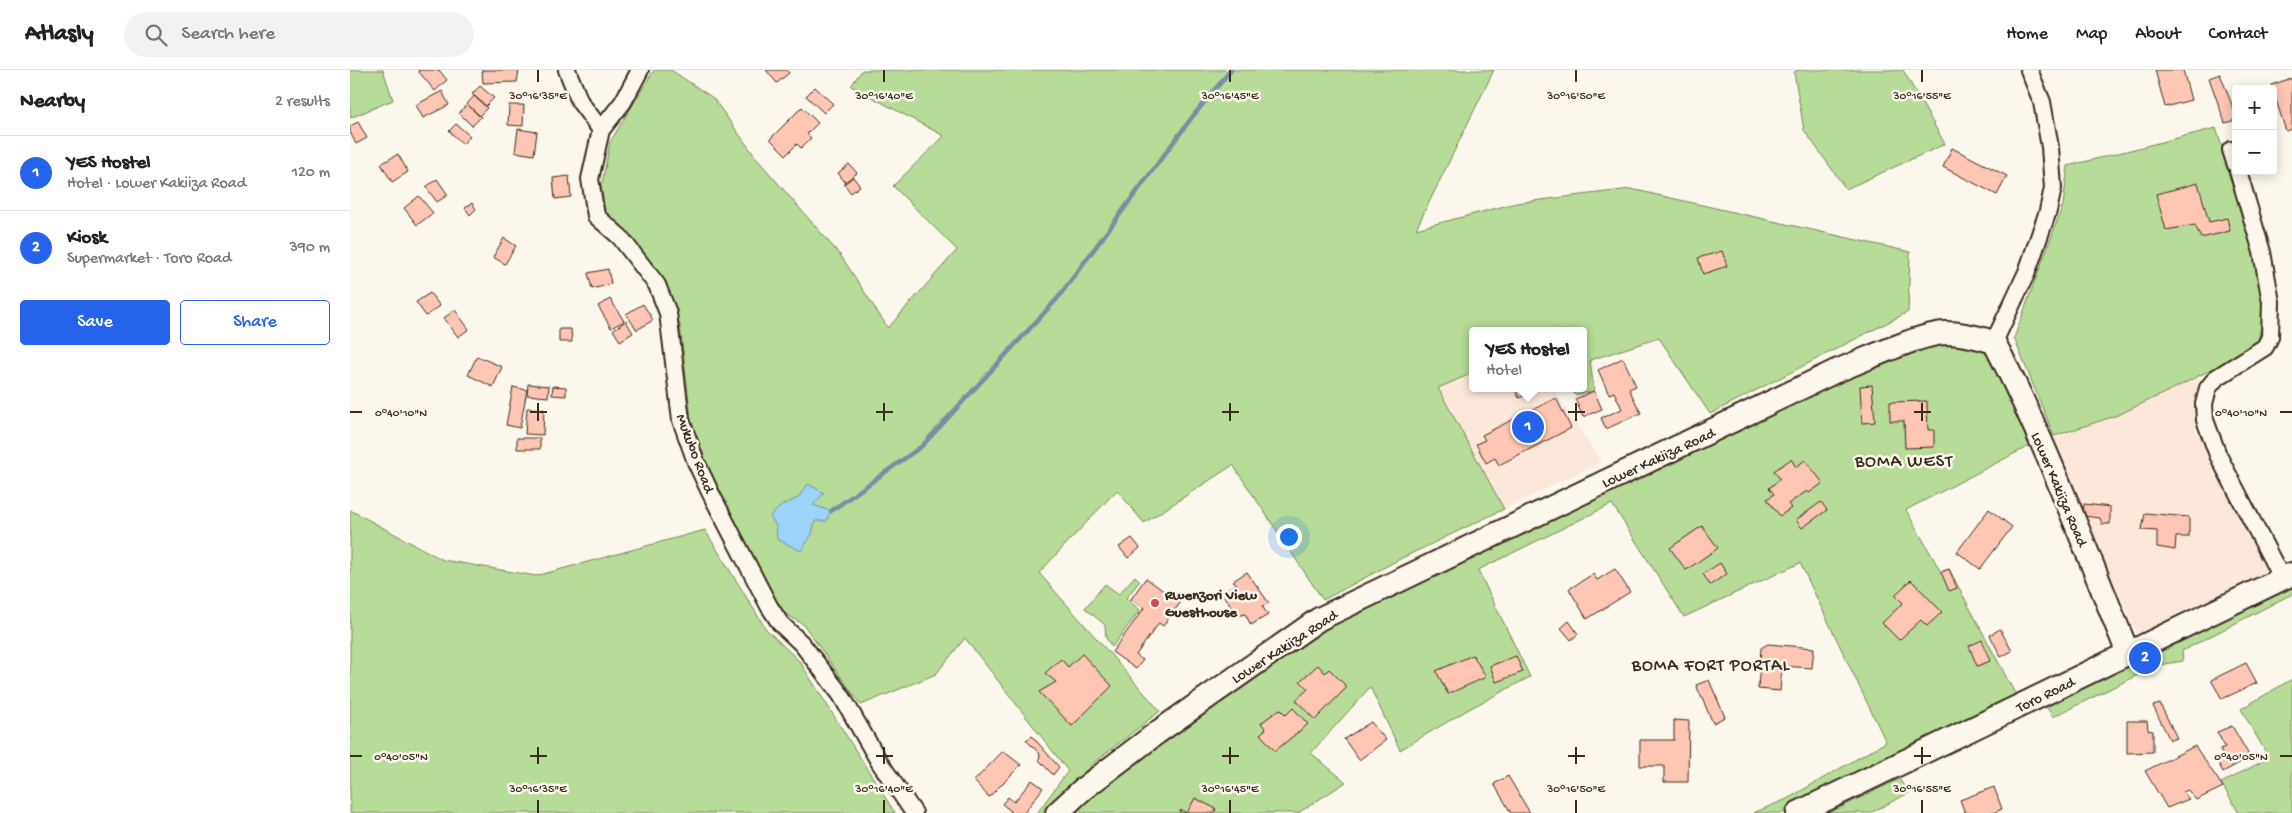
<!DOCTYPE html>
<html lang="en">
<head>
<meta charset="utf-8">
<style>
	:root { --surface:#fff; --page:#f2f2f2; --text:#222; --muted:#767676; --line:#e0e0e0; --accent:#2563eb }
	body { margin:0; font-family:"Gochi Hand",sans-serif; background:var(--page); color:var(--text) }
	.controls { position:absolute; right:15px; top:15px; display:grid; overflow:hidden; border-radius:5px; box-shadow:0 2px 12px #0003 }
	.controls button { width:45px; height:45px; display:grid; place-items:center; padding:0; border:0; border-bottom:1px solid var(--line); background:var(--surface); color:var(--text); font:25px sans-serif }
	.you { position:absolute; left:938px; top:466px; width:18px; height:18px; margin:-12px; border:4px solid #fff; border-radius:50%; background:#1a73e8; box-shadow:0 0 0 8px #1a73e833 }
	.badge { display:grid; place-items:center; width:32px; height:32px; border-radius:50%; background:var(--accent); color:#fff; font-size:16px; font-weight:700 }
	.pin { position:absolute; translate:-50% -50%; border:2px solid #fff; box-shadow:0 1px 5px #0006 }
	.popup { position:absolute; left:1119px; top:257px; width:118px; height:65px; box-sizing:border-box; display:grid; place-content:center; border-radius:5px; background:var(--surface); filter:drop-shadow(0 1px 4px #0005); font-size:16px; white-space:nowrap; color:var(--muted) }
	.popup b { font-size:19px; color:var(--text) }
	.popup::after { content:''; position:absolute; left:50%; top:100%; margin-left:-10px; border:10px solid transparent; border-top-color:var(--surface) }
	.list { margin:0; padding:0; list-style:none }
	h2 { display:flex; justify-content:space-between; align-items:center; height:65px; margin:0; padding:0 20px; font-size:21px }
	h2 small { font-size:16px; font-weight:400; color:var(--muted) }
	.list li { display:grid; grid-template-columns:32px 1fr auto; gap:15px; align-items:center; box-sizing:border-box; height:75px; padding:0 20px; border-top:1px solid var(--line) }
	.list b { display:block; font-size:19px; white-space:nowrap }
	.list p { margin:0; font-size:16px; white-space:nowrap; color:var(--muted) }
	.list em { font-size:16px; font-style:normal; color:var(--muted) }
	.actions { display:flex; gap:10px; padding:15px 20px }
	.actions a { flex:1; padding:11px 0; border:1px solid var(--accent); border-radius:5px; text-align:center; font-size:18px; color:var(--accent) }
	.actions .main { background:var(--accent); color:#fff }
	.icon { flex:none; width:28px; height:28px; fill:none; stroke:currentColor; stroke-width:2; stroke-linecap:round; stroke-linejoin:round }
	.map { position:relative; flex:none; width:1942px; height:743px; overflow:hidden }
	header { display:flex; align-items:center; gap:30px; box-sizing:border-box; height:70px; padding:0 25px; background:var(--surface); border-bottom:1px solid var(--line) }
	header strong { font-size:24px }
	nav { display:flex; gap:28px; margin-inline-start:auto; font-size:18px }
	.search { width:350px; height:45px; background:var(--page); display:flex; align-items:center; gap:12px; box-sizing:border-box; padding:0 18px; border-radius:28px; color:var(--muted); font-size:19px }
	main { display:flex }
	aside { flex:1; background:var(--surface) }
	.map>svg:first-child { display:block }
</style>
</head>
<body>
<header>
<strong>Atlasly</strong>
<div class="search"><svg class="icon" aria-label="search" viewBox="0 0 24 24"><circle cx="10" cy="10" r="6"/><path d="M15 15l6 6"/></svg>Search here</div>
<nav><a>Home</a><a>Map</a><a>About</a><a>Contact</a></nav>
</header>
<main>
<aside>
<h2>Nearby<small>2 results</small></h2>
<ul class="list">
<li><span class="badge">1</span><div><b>YES Hostel</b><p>Hotel · Lower Kakiiza Road</p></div><em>120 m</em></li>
<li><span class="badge">2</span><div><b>Kiosk</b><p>Supermarket · Toro Road</p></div><em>390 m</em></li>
</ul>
<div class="actions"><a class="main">Save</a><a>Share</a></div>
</aside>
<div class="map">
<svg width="1942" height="743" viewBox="0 0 1942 743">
	<rect width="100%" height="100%" fill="#fbf7ec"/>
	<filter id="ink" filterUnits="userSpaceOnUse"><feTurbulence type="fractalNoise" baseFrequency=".02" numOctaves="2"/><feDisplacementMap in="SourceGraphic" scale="10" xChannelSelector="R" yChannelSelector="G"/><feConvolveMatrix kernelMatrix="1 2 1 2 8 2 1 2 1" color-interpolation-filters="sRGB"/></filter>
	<g filter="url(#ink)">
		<path fill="#fce8db" d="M1123 302V318H1203L1251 392 1154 439 1088 318Z
			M1849 306 1845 357 1920 504 1790 569 1711 400 1704 366 1768 345Z"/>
		<path fill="#b6dc97" stroke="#78835a" d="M5 0H33L43 30 0 48V1Z
			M304 0H321L363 28 407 89 491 186 538 258 607 180 543 116 594 66 501 16 512 0H1144L1066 159 1166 133 1281 119 1560 182 1558 242 1360 344 1309 268 1240 290 1244 321 1225 325 1221 318H1233V261H1123V303L1088 318 1154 439 1050 489 973 530 883 395 794 453 767 420 689 503 810 641 741 695 696 743H687L718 701 615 568 586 604 511 635 453 554 430 541 343 366 330 256 307 201 256 145 251 119 260 72Z
			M1449 0H1553L1595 74 1496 119 1454 60 1444 2Z
			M1866 58 1905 184 1915 238 1907 276 1827 317 1768 345 1704 366 1664 268 1713 135 1718 96Z
			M1612 270 1636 281 1649 300 1679 376 1556 440 1591 502 1599 499 1669 631 1446 743H1403L1437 729 1536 672 1450 493 1334 547 1262 434 1128 500 1180 607 1119 639 1050 680 1020 617 961 683 996 712 948 743H716L797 673 988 547 1486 306 1590 271Z
			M0 440 93 490 186 506 355 460 416 559 450 592 545 743H0Z
			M785 506 790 511 776 528 790 540 762 577 756 568 755 555 735 538 755 514 769 524Z
			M1942 512V524L1832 581 1833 591 1808 595 1703 647 1694 633Z
			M1942 609V743H1889L1871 713 1919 688 1891 639Z
			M1549 709 1559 723 1520 743H1479Z"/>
		<path fill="#9cd4fb" stroke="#7590a3" d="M458 414 474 423 463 435 481 441 476 451H465L462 464 451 481 427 469 426 456 420 446 432 435 448 428Z"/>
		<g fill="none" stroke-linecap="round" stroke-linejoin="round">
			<path stroke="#7590a3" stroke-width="4.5" d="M481 441 572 376 707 229 843 46 881 0"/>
		</g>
		<path fill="#fec6b3" stroke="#3b2a1e" d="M69 0H89L97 10 85 21 68 1Z
			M132 0H169L167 12 133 13Z
			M416 0H437L439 3 427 13Z
			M1805 0H1833L1841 30 1815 37Z
			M1870 4 1886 45V50L1875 53 1859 8Z
			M1942 8V59L1936 61 1921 15Z
			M130 16 144 28 136 36 122 24Z
			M465 17 483 34 474 43 456 26Z
			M92 21 99 35 73 48 66 35Z
			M124 26 137 38 129 46 117 34Z
			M117 34 131 47 122 56 109 43Z
			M159 35H174L173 56 158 55Z
			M452 37 468 53 457 64 461 68 451 78 447 74 436 85 420 69Z
			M8 52 17 68 6 74 0 62V56Z
			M106 54 120 66 113 74 99 61Z
			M168 59 187 62 184 85 165 82Z
			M1602 78 1657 106 1647 125 1593 97Z
			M48 84 58 102 42 112 31 94Z
			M499 94 507 103 495 112 488 103Z
			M219 106 221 127 205 129 203 108Z
			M503 107 510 116 501 123 494 114Z
			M87 109 98 125 87 132 76 117Z
			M1848 113 1859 152 1877 148 1880 161 1851 168 1845 155 1816 160 1806 124Z
			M69 126 83 143 67 155 54 138Z
			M122 133 126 139 120 145 115 138Z
			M154 168 166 176 155 194 143 187Z
			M1372 181 1377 196 1353 204 1348 188Z
			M258 199 261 214 242 219 238 203Z
			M80 223 90 236 76 246 66 232Z
			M260 229 274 251 261 258 248 236Z
			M293 234 303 250 287 260 276 244Z
			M105 240 119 259 108 267 94 248Z
			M276 251 283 263 270 271 263 260Z
			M209 259H221L222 272H209Z
			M127 286 152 297 143 317 118 305Z
			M1273 288 1286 316 1279 319 1291 343 1256 359 1251 348 1272 339 1264 322 1259 324 1248 300Z
			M178 314 199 316 198 327 177 325Z
			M1522 315 1525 352 1512 353 1510 316Z
			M203 316 216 317V326L202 325Z
			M163 317 177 320 170 358 156 355Z
			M1164 318H1187V319L1169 328Z
			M1244 321 1252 339 1233 347 1225 329Z
			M1206 328 1221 358 1149 395 1145 388 1136 393 1126 374 1135 370 1132 365Z
			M1577 331 1578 360H1584V377L1555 378 1554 351H1540V332Z
			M177 338 194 339 193 365 175 364Z
			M167 368H190V379H167Z
			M1441 389 1446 397 1455 390 1473 413 1459 423 1457 421 1438 434 1441 438 1430 446 1417 429 1424 424 1419 418 1430 409 1424 401Z
			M1471 432 1477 440 1452 458 1446 450Z
			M1734 434 1760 437V454H1752L1750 448 1733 446Z
			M1639 439 1662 457 1630 499 1607 482Z
			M1795 443 1839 447V467H1826L1825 480 1807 477V461L1792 460Z
			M1352 456 1368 478 1336 500 1320 478Z
			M782 468 790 478 778 488 769 477Z
			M1370 493 1377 504 1360 515 1353 504Z
			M1265 499 1280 522 1237 549 1219 519 1243 504 1247 510Z
			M1599 499 1607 518 1599 521 1591 502Z
			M897 502 919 533 912 536 918 545 901 555 895 544 888 546 871 522 887 514 883 511Z
			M796 508 830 533 813 556 809 553 786 585 793 590 786 599 762 582 794 538 781 529Z
			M1561 510 1592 542 1577 556 1571 550 1549 570 1532 553 1553 533 1545 525Z
			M1219 551 1228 564 1221 570 1211 558Z
			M1650 559 1662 581 1651 587 1640 565Z
			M1632 570 1640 591 1627 596 1619 576Z
			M1418 574 1464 578 1462 598 1432 596 1430 621 1408 619 1411 578Z
			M732 584 762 616 722 656 689 622 706 612 695 603 711 589 718 597Z
			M1123 585 1136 607 1098 624 1086 601Z
			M1166 586 1173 602 1146 612 1140 596Z
			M1896 593 1907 613 1872 629 1861 610Z
			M968 595 975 603 979 599 997 617 965 650 946 630 958 619 950 611Z
			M1359 610 1375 647 1363 653 1346 615Z
			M1810 634 1827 668 1820 670 1803 636Z
			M943 638 958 654 925 681 910 664 916 659 911 653 930 639 936 645Z
			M1324 650 1339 651 1338 712H1314V696H1290V670H1324Z
			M1777 651H1797L1798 660 1803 661V682L1777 683Z
			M1021 652 1036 670 1009 690 994 669Z
			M1882 656 1900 687 1873 702 1866 689 1872 685 1870 679 1875 677 1867 662Z
			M682 666 709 697 703 705 689 690 690 684 676 670Z
			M1845 676 1873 717 1846 730 1838 720 1833 722 1839 729 1817 738 1795 701Z
			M653 681 671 695 639 727 624 711Z
			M1158 706 1180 743H1161L1144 714Z
			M682 710 693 718 674 743H659L661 741 652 734 658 727 664 732Z
			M1644 717 1652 739 1643 743H1615L1610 730Z
			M845 728 866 739 864 743H829L831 740 837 743Z"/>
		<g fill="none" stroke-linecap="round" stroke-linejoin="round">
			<g stroke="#3b2a1e" stroke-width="20">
				<path id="street" d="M217 0 230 32 251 60 240 109 246 146 270 167 307 215 318 243 331 350 346 392 360 422 419 536 430 553 452 574 491 625 530 693 564 743
					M251 60 273 32 290 0
					M1881 80 1886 95
					M1888 101 1912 182 1921 232 1920 267 1915 277 1866 308 1858 318 1854 334 1855 350 1868 385 1932 509
					M1644 272 1677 202 1698 141 1703 118 1700 77 1692 32 1679 0"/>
			</g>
			<g stroke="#3b2a1e" stroke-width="26">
				<path id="secondary" d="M707 743 733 719 808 662 969 549 1486 301C1513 291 1569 264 1595 263 1613 263 1628 267 1644 272 1696 372 1735 479 1778 583
					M1448 743 1942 504"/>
			</g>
			<use href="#street" stroke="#fbf7ec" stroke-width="16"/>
			<use href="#secondary" stroke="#fbf7ec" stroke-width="22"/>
		</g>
	</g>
	<path fill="none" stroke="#3b2a1e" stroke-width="2" d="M188 0V12M534 0V12M880 0V12M1226 0V12M1572 0V12M188 333V351M534 333V351M880 333V351M1226 333V351M1572 333V351M0 342H12M180 342H197M526 342H543M872 342H889M1218 342H1235M1564 342H1581M1930 342H1942M188 677V694M534 677V694M880 677V694M1226 677V694M1572 677V694M0 686H12M180 686H197M526 686H543M872 686H889M1218 686H1235M1564 686H1581M1930 686H1942M188 730V743M534 730V743M880 730V743M1226 730V743M1572 730V743"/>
	<circle fill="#d1495b" stroke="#fbf7ec" stroke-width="2" cx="805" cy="533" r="5"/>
	<g text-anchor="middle" stroke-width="5" stroke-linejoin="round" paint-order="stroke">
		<g font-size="15" fill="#3b2a1e" stroke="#fbf7ec">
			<text transform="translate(346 383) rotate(69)" y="5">Mukubo Road</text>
			<text transform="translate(1308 387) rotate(-25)" y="5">Lower Kakiiza Road</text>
			<text transform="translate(1710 419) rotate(67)" y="5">Lower Kakiiza Road</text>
			<text transform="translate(934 576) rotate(-33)" y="5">Lower Kakiiza Road</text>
			<text transform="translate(1695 624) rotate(-26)" y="5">Toro Road</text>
		</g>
		<g font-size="15" font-weight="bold" fill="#3b2a1e" stroke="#fbf7ec" text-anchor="start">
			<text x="815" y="529">Rwenzori View<tspan x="815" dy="17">Guesthouse</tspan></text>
		</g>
		<g font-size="18" letter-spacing="1" fill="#3b2a1e" stroke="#fbf7ec">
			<text x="1554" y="396">BOMA WEST</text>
			<text x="1361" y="600">BOMA FORT PORTAL</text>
		</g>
	</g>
	<g font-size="12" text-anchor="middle" fill="#3b2a1e" stroke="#fbf7ec" stroke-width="5" stroke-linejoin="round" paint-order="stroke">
		<text x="188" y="29">30°16'35"E</text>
		<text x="534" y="29">30°16'40"E</text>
		<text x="880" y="29">30°16'45"E</text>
		<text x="1226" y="29">30°16'50"E</text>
		<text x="1572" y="29">30°16'55"E</text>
		<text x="51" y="346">0°40'10"N</text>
		<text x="1891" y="346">0°40'10"N</text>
		<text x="51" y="690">0°40'05"N</text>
		<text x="1891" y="690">0°40'05"N</text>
		<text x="188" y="722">30°16'35"E</text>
		<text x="534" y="722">30°16'40"E</text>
		<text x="880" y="722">30°16'45"E</text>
		<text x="1226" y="722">30°16'50"E</text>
		<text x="1572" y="722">30°16'55"E</text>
	</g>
</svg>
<div class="controls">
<button>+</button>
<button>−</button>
</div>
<div class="you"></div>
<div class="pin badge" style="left:1178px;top:357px">1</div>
<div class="popup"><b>YES Hostel</b>Hotel</div>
<div class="pin badge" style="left:1795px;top:588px">2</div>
</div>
</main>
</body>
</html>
